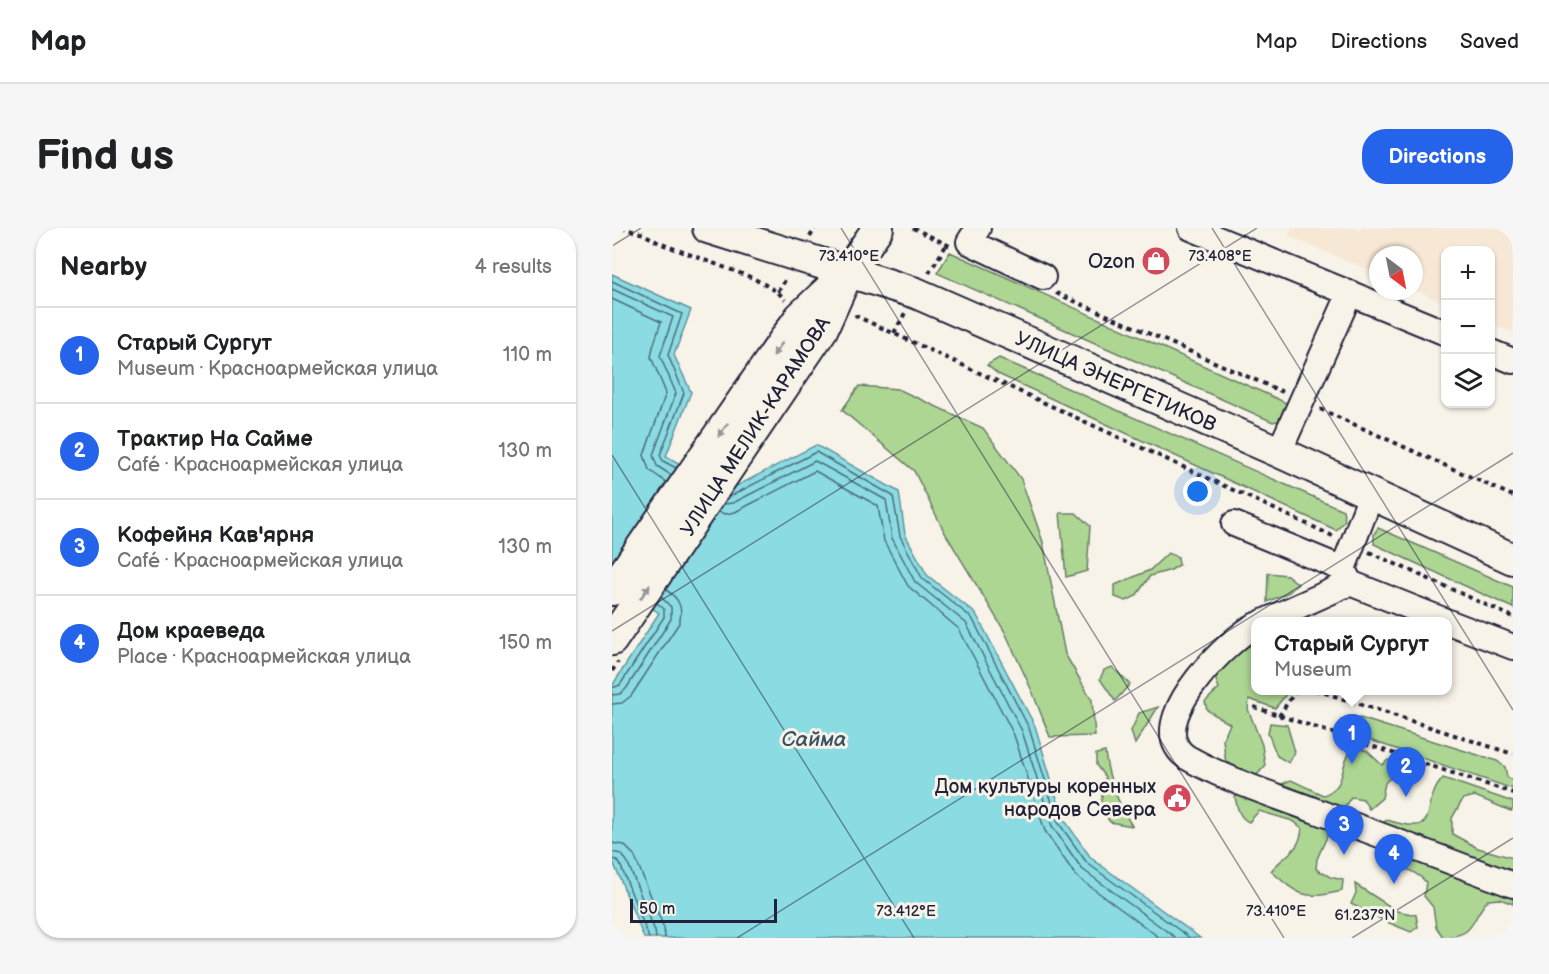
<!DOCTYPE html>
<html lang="en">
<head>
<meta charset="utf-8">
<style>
	:root { --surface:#fff; --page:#f6f6f6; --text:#202124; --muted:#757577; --line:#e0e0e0; --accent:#2563eb }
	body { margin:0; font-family:"Balsamiq Sans",sans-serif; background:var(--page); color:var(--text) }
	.controls { position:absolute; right:18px; top:18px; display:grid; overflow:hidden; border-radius:12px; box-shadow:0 2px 4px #0004 }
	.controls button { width:54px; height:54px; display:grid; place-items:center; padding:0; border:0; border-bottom:2px solid var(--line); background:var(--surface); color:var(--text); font:30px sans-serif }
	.compass { position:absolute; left:757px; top:18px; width:54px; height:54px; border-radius:50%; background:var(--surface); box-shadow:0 2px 4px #0004; rotate:148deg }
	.scale { position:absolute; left:18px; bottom:15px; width:147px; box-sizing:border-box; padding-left:6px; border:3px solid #22223b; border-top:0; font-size:16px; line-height:21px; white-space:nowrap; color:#22223b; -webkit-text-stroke:4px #f7f3e8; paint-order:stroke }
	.you { position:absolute; left:586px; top:264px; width:21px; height:21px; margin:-15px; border:4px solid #fff; border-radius:50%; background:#1a73e8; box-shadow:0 0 0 9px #1a73e833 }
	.badge { display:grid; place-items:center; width:39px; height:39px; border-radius:50%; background:var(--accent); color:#fff; font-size:20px; font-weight:700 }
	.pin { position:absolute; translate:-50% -50px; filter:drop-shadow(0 2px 3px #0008) }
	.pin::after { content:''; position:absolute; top:32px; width:21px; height:18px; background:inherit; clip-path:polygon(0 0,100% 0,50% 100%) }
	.popup { position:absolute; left:639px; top:389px; width:201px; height:78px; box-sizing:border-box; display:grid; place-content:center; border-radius:12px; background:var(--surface); filter:drop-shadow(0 2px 4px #0005); font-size:20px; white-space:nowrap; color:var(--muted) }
	.popup b { font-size:22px; color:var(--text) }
	.popup::after { content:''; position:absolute; left:50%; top:100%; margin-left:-12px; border:12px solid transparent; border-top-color:var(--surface) }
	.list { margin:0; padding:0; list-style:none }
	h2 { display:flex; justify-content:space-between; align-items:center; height:78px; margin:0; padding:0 24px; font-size:26px }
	h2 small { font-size:20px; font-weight:400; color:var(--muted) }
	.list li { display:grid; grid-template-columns:39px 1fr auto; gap:18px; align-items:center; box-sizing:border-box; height:96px; padding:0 24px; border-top:2px solid var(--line) }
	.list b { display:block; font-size:22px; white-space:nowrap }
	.list p { margin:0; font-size:20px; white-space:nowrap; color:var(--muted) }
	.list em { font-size:20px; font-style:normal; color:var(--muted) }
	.icon { flex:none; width:33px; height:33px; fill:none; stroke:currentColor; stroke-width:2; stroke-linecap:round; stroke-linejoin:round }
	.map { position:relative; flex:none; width:901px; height:710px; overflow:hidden; border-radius:24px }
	header { display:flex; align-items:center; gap:36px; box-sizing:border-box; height:84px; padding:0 30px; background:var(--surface); border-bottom:2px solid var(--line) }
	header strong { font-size:28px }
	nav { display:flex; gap:33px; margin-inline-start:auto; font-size:21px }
	.intro { display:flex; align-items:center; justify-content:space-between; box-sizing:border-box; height:144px; padding:0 36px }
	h1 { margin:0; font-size:42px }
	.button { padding:15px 27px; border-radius:24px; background:var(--accent); color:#fff; font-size:21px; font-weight:700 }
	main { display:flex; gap:36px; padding:0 36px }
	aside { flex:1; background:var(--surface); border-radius:24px; box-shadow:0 2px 4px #0004 }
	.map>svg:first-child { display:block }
</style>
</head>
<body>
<header>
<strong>Map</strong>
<nav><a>Map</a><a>Directions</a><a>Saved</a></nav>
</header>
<div class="intro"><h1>Find us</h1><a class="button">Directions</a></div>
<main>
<aside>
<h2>Nearby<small>4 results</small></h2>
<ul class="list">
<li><span class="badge">1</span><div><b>Старый Сургут</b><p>Museum · Красноармейская улица</p></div><em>110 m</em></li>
<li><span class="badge">2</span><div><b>Трактир На Сайме</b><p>Café · Красноармейская улица</p></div><em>130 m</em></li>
<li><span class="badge">3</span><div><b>Кофейня Кав'ярня</b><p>Café · Красноармейская улица</p></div><em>130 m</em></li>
<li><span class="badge">4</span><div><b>Дом краеведа</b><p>Place · Красноармейская улица</p></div><em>150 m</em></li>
</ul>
</aside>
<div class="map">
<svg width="901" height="710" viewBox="0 0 901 710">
	<rect width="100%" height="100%" fill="#f7f3e8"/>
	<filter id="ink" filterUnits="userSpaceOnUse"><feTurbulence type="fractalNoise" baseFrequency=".0167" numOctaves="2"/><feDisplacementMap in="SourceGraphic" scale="12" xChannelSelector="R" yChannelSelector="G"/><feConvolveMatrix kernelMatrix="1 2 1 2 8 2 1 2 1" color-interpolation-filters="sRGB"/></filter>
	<g filter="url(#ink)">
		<path fill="#f6e8d4" d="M680 0H901V105L879 95V22H834L833 75 802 62V27H766V46L676 8Z"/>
		<path fill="#add693" stroke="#687c67" stroke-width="1.5" d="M338 24 679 177 672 191 661 194 325 45Z
			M387 130 731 282 733 292 724 302 386 146 375 137Z
			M247 158 286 161 371 200 409 251 431 314 453 426 480 472 483 508 438 509 420 463 393 404 333 305 302 243 230 182Z
			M448 285H464L478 298 475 343 454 349Z
			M766 300 901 359V380L762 316V306Z
			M556 325 566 329 567 337 559 342 538 348 524 368 514 373 503 369V357L538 342Z
			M656 345 675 347 686 356 677 364 655 374Z
			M644 411V462L677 463 663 480 637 471 636 481 650 517 653 538 643 549 614 536 611 512 618 496 595 482 593 474 607 460 602 447Z
			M500 439 518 456 503 473 488 451 492 442Z
			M546 479 523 516 519 503 527 485Z
			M748 490 885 533 893 539 895 549 901 553V561L743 507 733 498 734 491Z
			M658 495 675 497 683 524 677 535 665 528 656 505Z
			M744 519 755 523 770 537 776 532 786 534 785 543 773 555 770 570 757 581 751 571 739 569 731 581 672 564 670 556 679 552 711 567C739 558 724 532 744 519Z
			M493 524C496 551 506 575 520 598L498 594 488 579 493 549 484 537V526Z
			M831 550 901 574V581L899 583 863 568 851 571 840 590V606L866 620 901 630V642L878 638 767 597 775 592C834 610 805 579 831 550Z
			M633 564 721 595 705 631 704 641 718 649 731 652 730 663C692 672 687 668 659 643 673 626 688 624 690 600L681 593 647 583 637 594C627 590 625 579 623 569Z
			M778 621 901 664V676L888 671 876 672C857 693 865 708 831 709L824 699 821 679 812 668 814 654C803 642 789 640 775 632Z
			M743 656 785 683 804 687 806 699 799 704 775 694 739 676 744 665Z"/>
		<path fill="#8bdce2" stroke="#61929f" stroke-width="1.5" d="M0 46 79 82 62 127 79 164 54 228 115 263 204 217 287 264 293 306 315 347 364 386 423 498 451 590 479 630 588 710H32L0 631V458L47 385 0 352Z"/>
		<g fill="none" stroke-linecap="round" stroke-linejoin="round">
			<path stroke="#4c6c7e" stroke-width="1.5" d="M0 53 70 86 56 127 72 165 48 227 51 233 64 240
				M0 61 61 89 48 128 64 165 41 227 45 238 59 247
				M0 71 49 94 41 119 39 129 54 165 32 227 37 242 54 254
				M117 269 204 224 281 268 288 308 310 350 360 390 417 500 446 594 475 635 578 710
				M112 276 121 275 203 233 274 272 280 310 303 354 354 395 410 503 440 598 470 641 564 710
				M106 284 114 286 123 284 203 243 266 278 272 313 296 358 347 401 402 507 433 603 464 648 548 710
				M0 460 8 457 52 389V381L45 375
				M0 467 8 466 14 461 59 391V379L49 369
				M0 476 10 475 19 468 67 395C72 380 67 370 54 362
				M0 615 12 617 22 627 52 700 53 710
				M0 624 9 626 15 633 43 703 44 710
				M0 631 5 632 8 636 37 710"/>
			<g stroke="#22223b" stroke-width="28">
				<path id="minor" d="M366 0 357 14 431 49
					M579 0 834 105
					M879 124 901 133
					M667 224 738 65
					M622 296 731 341 738 355 836 394
					M731 341 759 267
					M651 394 738 355
					M836 394 901 419
					M644 397C616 412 543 484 565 519 567 523 573 529 578 531 617 553 662 567 704 583 770 608 835 632 901 657"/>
			</g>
			<g stroke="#22223b" stroke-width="34">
				<path id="major" d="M96 0 304 65 667 224 901 331
					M0 362 188 89 226 53
					M0 412 210 102 237 42 266 0"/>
			</g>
			<path stroke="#22223b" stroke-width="4" stroke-dasharray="4.5 4.5" stroke-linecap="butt" d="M9 0 32 6 47 15 141 50 166 64 173 72
				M301 0 338 18
				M198 9 203 0
				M317 45 335 16
				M166 64 175 49
				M444 65 671 164
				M243 89 244 88 723 309
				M282 105 293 85
				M708 181 901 268
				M757 324 901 389
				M0 443 6 434
				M704 462 901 526
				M642 479 901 565
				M667 488 684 462"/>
			<use href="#minor" stroke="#f7f3e8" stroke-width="24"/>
			<use href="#major" stroke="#f7f3e8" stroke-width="30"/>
		</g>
		<defs><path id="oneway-solid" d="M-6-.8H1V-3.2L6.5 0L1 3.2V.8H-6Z" transform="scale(1.5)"/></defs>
		<g fill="#97959a">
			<use href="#oneway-solid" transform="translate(166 121) rotate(124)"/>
			<use href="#oneway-solid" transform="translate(111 202) rotate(125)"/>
			<use href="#oneway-solid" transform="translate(33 364) rotate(-56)"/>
		</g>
	</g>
	<path fill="none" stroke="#22223b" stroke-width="1.5" stroke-opacity="0.45" d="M229 0 672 710M600 0 901 482M0 18 29 0M0 227 302 710M0 403 645 0M125 710 901 225M740 710 901 610"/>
	<defs>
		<g id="shop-disc" transform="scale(1.5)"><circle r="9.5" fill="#d1495b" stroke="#f7f3e8"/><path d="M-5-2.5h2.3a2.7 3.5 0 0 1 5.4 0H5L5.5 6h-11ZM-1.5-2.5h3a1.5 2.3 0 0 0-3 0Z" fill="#fff"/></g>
		<g id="civic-disc" transform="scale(1.5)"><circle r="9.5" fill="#d1495b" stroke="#f7f3e8"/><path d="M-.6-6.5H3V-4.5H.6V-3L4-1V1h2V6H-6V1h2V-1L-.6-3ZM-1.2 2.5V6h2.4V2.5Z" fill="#fff"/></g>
	</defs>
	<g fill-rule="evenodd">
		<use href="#shop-disc" x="544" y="33"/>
		<use href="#civic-disc" x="565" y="570"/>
	</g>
	<g text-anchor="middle" stroke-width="6" stroke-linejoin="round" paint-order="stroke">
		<g font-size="20" fill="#22223b" stroke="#f7f3e8" text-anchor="end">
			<text x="523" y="40">Ozon</text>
			<text x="544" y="565">Дом культуры коренных<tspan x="544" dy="23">народов Севера</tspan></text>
		</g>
		<g font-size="20" fill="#22223b" stroke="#f7f3e8">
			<text transform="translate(504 153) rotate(24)" y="7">УЛИЦА ЭНЕРГЕТИКОВ</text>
			<text transform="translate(143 198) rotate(-57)" y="7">УЛИЦА МЕЛИК-КАРАМОВА</text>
		</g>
		<g font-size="21" font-style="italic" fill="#3c5065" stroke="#f7f3e8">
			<text x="202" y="518">Сайма</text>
		</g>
	</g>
	<g font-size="15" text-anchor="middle" fill="#22223b" stroke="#f7f3e8" stroke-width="6" stroke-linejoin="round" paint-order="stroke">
		<text x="237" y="33">73.410°E</text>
		<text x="608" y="33">73.408°E</text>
		<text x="294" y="688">73.412°E</text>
		<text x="664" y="688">73.410°E</text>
		<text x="753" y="692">61.237°N</text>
	</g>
</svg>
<div class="controls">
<button>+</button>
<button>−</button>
<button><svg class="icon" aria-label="layers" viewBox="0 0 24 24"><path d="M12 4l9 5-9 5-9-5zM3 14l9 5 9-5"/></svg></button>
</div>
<svg class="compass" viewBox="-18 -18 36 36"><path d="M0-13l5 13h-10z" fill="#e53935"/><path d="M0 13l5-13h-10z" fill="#757577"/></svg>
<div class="scale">50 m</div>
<div class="you"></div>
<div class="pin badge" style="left:740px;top:536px">1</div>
<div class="popup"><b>Старый Сургут</b>Museum</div>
<div class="pin badge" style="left:794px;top:569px">2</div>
<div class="pin badge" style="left:732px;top:627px">3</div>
<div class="pin badge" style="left:782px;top:656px">4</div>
</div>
</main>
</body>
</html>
